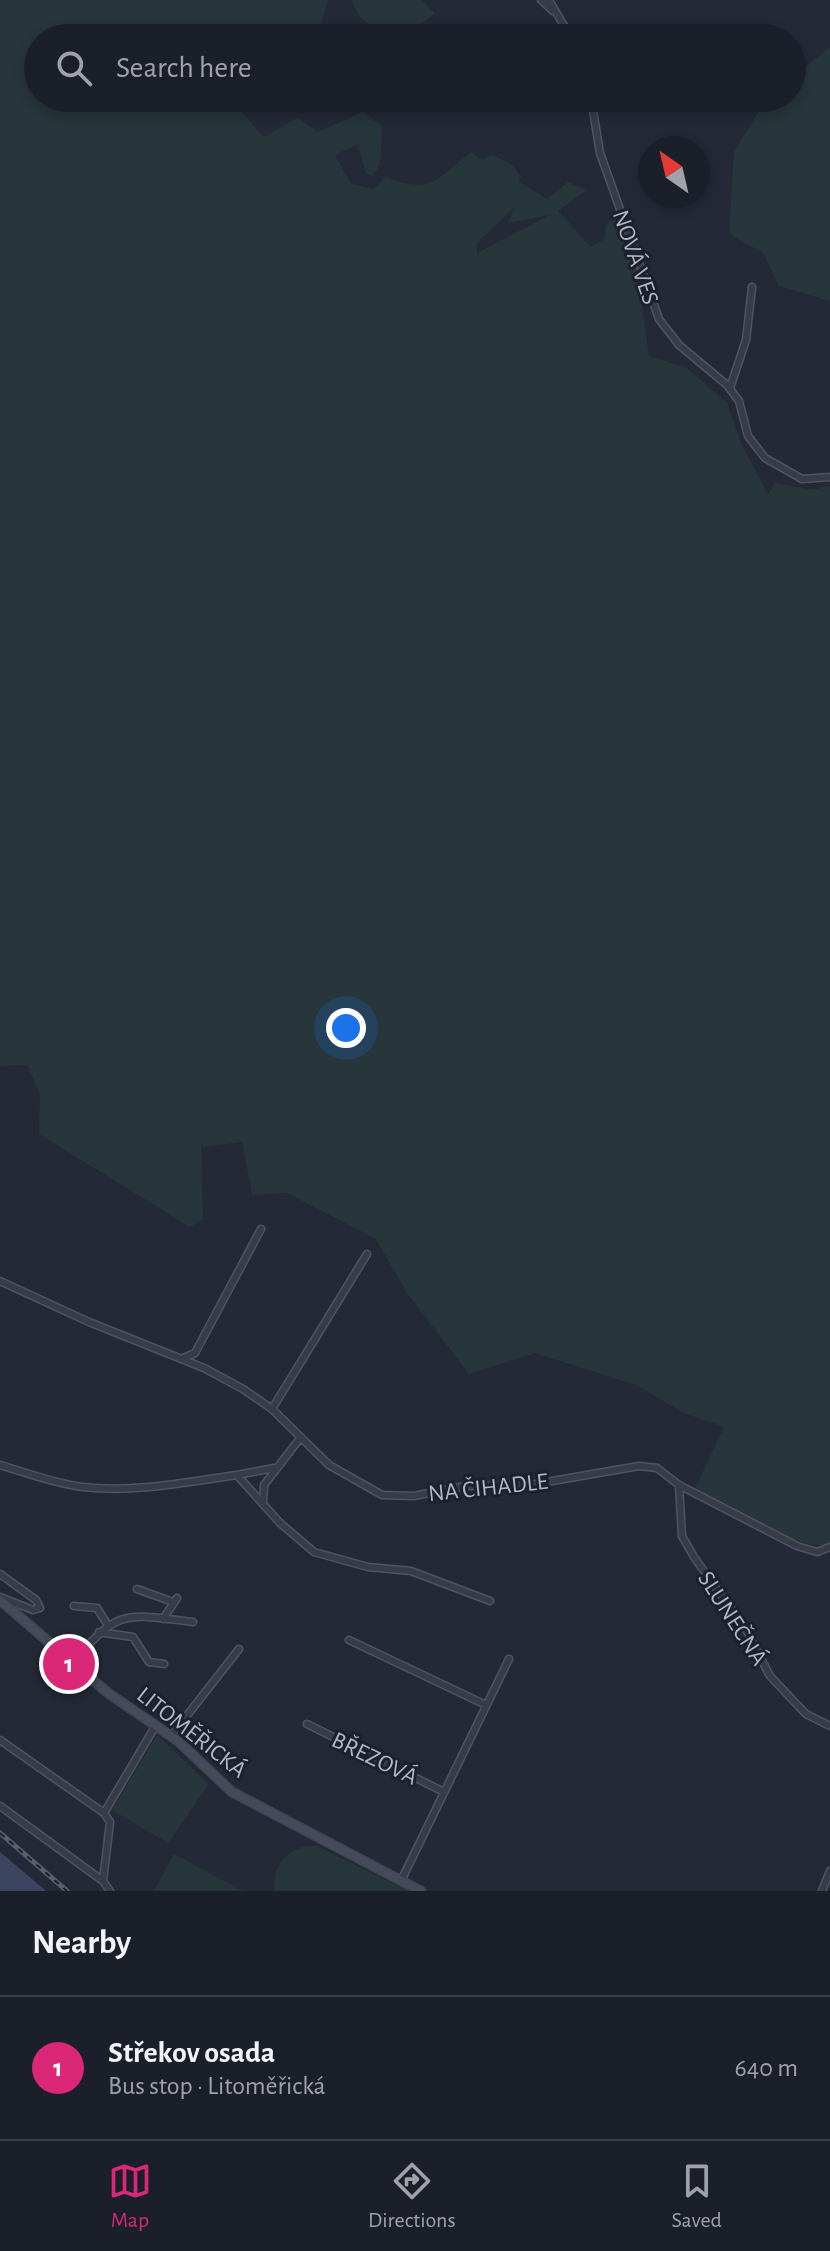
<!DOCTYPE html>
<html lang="en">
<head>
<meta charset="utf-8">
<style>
	:root { --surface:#1b1f2a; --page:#282c36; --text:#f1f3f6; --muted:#a0a2a8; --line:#393d47; --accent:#db2777 }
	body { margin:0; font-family:"Alegreya Sans",sans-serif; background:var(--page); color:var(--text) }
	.compass { position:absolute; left:638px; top:136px; width:72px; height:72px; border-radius:50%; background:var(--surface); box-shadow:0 4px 12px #0003; rotate:326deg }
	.you { position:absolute; left:346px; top:1028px; width:28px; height:28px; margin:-20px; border:6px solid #fff; border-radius:50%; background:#1a73e8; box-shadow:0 0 0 12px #1a73e833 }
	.badge { display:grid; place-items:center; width:52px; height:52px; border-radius:50%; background:var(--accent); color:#fff; font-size:26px; font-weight:700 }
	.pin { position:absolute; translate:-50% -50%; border:4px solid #fff; box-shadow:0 2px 8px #0006 }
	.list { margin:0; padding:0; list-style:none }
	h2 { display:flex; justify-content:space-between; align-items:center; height:104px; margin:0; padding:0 32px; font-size:34px }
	h2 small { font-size:26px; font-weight:400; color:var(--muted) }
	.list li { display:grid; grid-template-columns:52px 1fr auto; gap:24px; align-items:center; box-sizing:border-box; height:144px; padding:0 32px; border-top:2px solid var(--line) }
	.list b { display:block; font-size:30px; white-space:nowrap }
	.list p { margin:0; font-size:26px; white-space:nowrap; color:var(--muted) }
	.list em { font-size:26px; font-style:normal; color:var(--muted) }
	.icon { flex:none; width:44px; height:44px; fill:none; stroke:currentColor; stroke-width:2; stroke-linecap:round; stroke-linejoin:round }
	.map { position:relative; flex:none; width:830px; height:1891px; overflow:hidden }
	.search { position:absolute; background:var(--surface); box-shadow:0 4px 12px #0003; left:24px; right:24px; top:24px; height:88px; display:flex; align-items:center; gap:20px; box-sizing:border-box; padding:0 28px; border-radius:44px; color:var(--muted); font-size:30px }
	.sheet { height:248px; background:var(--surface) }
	nav { display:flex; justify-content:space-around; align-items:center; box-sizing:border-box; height:112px; border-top:2px solid var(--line); background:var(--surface); font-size:22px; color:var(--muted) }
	nav a { display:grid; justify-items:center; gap:4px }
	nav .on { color:var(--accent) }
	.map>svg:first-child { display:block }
</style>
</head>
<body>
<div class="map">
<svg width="830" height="1891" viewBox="0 0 830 1891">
	<rect width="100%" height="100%" fill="#242938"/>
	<path fill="#27363a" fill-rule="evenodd" d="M0 0H328L320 27 308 38H38V98H244L236 106 264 137 297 118 318 132 363 112 382 126 380 165 372 176 365 172 358 144 335 155 351 184 374 189 386 177C431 195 437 179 471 152L482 160 492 154 512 165 521 177 518 181 547 199 568 182 587 190 558 211 591 247 604 239 606 226 615 216H623L644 280 639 283 649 356 687 368 727 403 742 445 768 494 775 483 814 490 830 485V1543C802 1556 723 1503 695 1488L724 1427 684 1413 636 1385 535 1353 469 1374 407 1293 376 1239 287 1193 252 1195 242 1142 201 1147 203 1219 190 1227 39 1134 40 1094 27 1065 0 1066ZM514 208 508 223 550 215 477 253V243Z
		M351 0H422L435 13 404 38H385L359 16Z
		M830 47V301L779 286 763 253 729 234 734 152 764 103 770 98H792V78Z
		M157 1735 209 1784 168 1843 112 1810Z
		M307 1846H317L409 1891H275C271 1869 285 1850 307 1846Z
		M174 1854 243 1891H154Z"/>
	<path fill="#3b4560" d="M0 1852 45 1890 46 1891H0Z"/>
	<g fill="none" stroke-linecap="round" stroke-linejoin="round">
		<g stroke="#505461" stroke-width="9">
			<path id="street" d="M541 0 553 11
				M549 0 571 38
				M591 98 600 153 659 319 679 345 727 385 739 401 748 436 765 458 802 479 830 477
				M730 388 746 340 752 287
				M0 1281 89 1322 204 1368 243 1389 272 1409 329 1465 382 1495 414 1496 465 1486 535 1484 639 1466 657 1468 679 1485 797 1546 817 1552 830 1547
				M181 1359 195 1353 261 1229
				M272 1409 367 1254
				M0 1465C27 1473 56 1484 83 1487 135 1493 186 1482 237 1475L280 1523 314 1552 368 1567 411 1571 490 1601
				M237 1475 274 1468
				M679 1485 682 1536 694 1557 748 1633 770 1676 806 1714 830 1726
				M263 1504 264 1485 301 1437
				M0 1574 36 1600 40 1608 33 1610 0 1597
				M137 1589 173 1602
				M74 1606 97 1608 107 1624
				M163 1619 177 1598
				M99 1632 133 1637 149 1662 164 1664
				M349 1640 486 1705
				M71 1663C121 1609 121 1613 193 1622
				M307 1724 444 1792
				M171 1736 239 1649
				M0 1740 104 1813
				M0 1806 103 1881 110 1891
				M103 1881 110 1822 104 1813 156 1725
				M401 1881 509 1659
				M822 1891 830 1871"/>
		</g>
		<g stroke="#414552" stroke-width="11">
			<path id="secondary" d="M0 1600 108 1693 178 1741 232 1792 421 1891"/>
		</g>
		<use href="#street" stroke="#383c49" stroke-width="6"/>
		<use href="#secondary" stroke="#464b5b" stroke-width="8"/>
		<g stroke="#5a5f6f" stroke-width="5">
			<path id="rail" d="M0 1833 67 1891"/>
		</g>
		<use href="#rail" stroke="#1d212e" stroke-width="2" stroke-dasharray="6" stroke-linecap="butt"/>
	</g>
	<g text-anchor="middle" stroke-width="6" stroke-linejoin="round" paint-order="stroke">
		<g font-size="24" fill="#b3b7c5" stroke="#1d212e">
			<text transform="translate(636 257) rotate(71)" y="8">NOVÁ VES</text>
			<text transform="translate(488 1487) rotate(-6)" y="8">NA ČIHADLE</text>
			<text transform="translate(733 1618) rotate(57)" y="8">SLUNEČNÁ</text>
			<text transform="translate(192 1732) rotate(38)" y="8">LITOMĚŘICKÁ</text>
			<text transform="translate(375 1758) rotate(26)" y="8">BŘEZOVÁ</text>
		</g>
	</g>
</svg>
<svg class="compass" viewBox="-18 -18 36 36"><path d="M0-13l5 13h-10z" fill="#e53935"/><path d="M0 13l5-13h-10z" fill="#a0a2a8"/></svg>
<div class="you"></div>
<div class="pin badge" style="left:69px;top:1664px">1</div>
<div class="search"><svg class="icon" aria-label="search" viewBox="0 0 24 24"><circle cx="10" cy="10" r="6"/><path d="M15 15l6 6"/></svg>Search here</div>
</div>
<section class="sheet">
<h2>Nearby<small></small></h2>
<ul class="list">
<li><span class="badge">1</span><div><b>Střekov osada</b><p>Bus stop · Litoměřická</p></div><em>640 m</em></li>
</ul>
</section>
<nav>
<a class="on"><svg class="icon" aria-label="map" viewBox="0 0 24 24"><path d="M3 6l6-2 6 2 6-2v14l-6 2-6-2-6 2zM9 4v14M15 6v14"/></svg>Map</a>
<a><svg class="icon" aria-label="directions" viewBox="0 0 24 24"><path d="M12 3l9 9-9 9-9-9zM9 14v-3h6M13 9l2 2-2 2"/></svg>Directions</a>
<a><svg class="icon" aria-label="saved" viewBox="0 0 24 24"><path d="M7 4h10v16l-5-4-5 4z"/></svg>Saved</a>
</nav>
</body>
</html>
